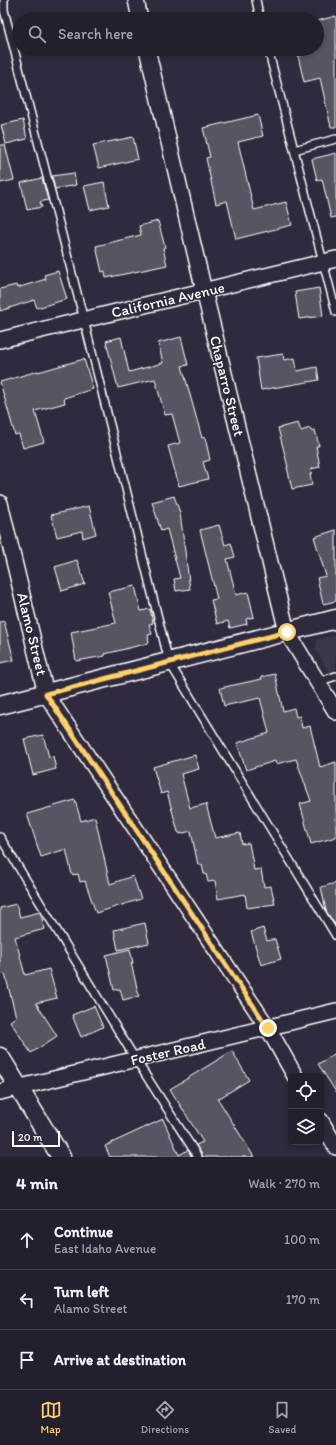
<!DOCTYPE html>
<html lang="en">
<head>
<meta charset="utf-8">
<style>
	:root { --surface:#23202e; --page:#2b2836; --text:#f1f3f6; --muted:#a3a3aa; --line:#403e4a; --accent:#ffd166 }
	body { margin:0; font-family:Itim,sans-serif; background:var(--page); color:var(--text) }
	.controls { position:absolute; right:12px; bottom:12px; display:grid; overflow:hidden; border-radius:6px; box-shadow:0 2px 6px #0003 }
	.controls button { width:36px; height:36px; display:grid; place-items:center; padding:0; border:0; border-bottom:1px solid var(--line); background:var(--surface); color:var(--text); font:20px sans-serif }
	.scale { position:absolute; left:12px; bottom:10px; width:48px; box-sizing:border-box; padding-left:4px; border:2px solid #fff; border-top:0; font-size:11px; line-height:14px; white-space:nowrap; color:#fff; -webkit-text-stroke:3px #2f2a3d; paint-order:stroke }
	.stop { position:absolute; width:12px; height:12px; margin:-9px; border:3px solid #ffd166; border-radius:50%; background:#fff }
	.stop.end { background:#ffd166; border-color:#fff; box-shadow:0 1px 4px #0008 }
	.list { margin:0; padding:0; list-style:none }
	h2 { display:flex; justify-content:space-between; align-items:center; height:52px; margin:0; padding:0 16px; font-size:17px }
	h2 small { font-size:13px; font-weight:400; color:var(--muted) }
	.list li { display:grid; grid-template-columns:26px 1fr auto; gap:12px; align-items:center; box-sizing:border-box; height:60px; padding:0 16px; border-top:1px solid var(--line) }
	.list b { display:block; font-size:15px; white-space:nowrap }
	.list p { margin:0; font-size:13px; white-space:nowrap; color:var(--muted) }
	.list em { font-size:13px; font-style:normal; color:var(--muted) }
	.icon { flex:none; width:22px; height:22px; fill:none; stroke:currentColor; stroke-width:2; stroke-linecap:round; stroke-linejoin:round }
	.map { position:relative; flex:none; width:336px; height:1157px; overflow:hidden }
	.search { position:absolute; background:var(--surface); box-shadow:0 2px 6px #0003; left:12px; right:12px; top:12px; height:44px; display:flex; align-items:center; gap:10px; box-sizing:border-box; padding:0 14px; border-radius:22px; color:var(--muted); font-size:15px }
	.sheet { height:232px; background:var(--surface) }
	nav { display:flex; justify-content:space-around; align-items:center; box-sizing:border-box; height:56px; border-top:1px solid var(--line); background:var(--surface); font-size:11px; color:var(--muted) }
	nav a { display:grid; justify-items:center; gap:2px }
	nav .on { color:var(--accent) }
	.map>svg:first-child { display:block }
</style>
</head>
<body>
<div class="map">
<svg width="336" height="1157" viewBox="0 0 336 1157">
	<rect width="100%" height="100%" fill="#2f2a3d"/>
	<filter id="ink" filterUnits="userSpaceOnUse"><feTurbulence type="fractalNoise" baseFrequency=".025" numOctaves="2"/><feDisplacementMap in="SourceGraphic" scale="8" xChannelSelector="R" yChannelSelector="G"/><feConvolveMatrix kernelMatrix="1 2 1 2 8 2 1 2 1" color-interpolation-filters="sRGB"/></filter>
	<g filter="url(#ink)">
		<path fill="#3c3749" d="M336 635V683L315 649 317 640Z"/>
		<path fill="#595564" stroke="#fff" d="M336 16V127H331L320 78 304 82 298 56 317 51V21Z
			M258 115 263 136 238 142 254 210 286 202 292 225 236 239 227 201 216 204 206 158 210 157 203 128Z
			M23 120 27 139 6 144 1 125Z
			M133 137 138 159 99 168 93 145Z
			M0 145H5L14 180 0 183Z
			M336 153V217L331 218 322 179 317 180 312 159Z
			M74 173 76 185 55 189 52 176Z
			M42 178 48 200 40 202 42 207 27 210 21 183Z
			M104 182 109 206 90 210 84 186Z
			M158 221 165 247 163 248 167 265 106 278 105 271 102 272 96 246 141 235 139 226Z
			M58 271 67 299 37 308 34 300 0 311V289L16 285 17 288 46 279 44 275Z
			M319 288 323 316 299 319 295 292Z
			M121 337 129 372 163 363 158 343 181 337 188 365 182 366 202 438 205 437 210 460 203 462 208 479 179 486 168 446 180 443 172 414 165 415 155 379 118 388 106 341Z
			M283 354 284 360 295 358 297 371 317 367 319 380 261 390 256 358Z
			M84 359 93 389 64 398 65 403 35 411 44 442 23 448 19 434 15 435 0 382 38 371V372Z
			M298 423 301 431 310 428 311 431 315 430 319 446H316L320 467 311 469 312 473 310 474 312 485 292 489 287 467H288L278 428Z
			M174 496 180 513 190 589 176 591 174 579 180 578 167 529 161 531 152 502Z
			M89 506 96 534 83 538 82 531 57 537 51 515Z
			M219 525 225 545 231 543 235 557 227 559 236 595 248 592 254 617 246 619 247 624 230 628 228 621 217 624 211 600 217 599 200 530Z
			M336 530V601L323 604 317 578 326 576 314 537Z
			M77 560 85 584 62 591 55 567Z
			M135 586 141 611 150 609 153 623 149 624 152 634 148 635 149 643 105 654V656L76 661 71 632 116 623 108 592Z
			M4 621 14 660 0 663V622Z
			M275 674 283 711 294 708 296 717 300 716 302 728 310 726 320 767 336 762V837L311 844 300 804 311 801 296 759 276 764 275 761 246 770 237 743 269 733 260 698 224 706 220 688 262 679 261 677Z
			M43 735 49 757 53 756 56 769 33 775 24 739Z
			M195 755 199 769 181 774 190 808 206 804 215 838 240 833 242 844 249 843 254 870 261 869 264 887 271 886 275 904 247 908 245 894 218 899 215 881 208 882 206 874H204L202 865H198L191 831 180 834 179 832H178L167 792 161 794 153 767Z
			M75 800 81 821 95 817 110 884 133 876 141 899 96 913 85 881 80 882 78 874 72 875 66 849 41 857 27 814Z
			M336 883V926L326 911 321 887Z
			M16 904 20 917 40 912 45 929 15 937 25 975 49 969 57 998 36 1003 57 1036 31 1053 10 1021 16 1017 5 974 0 975V908Z
			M145 923 149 943 118 950 114 930Z
			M263 928 267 941 275 939 281 959 261 965 251 932Z
			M130 949 133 963H131L139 996 123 1000 120 989 114 990 106 955Z
			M94 1006 103 1027 81 1037 72 1015Z
			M232 1051 249 1080 218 1099 254 1157H203L196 1145 203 1142 170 1089Z
			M336 1053V1092L318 1064Z
			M163 1119 179 1155 188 1150 192 1157H110L105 1146Z"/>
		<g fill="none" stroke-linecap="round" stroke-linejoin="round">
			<g stroke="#fff" stroke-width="10">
				<path id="service" d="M4 0V10L84 320 169 662 336 936
					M256 0 260 19
					M268 49 336 312
					M294 150 336 139
					M318 682 336 676
					M0 837 136 1060 198 1157"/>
			</g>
			<g stroke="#fff" stroke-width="18">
				<path id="minor" d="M136 0 140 19
					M147 49 204 291 287 632 336 712
					M0 340 336 259
					M0 503 46 694 268 1028 295 1076
					M0 1092 336 1011
					M321 1121 336 1147"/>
			</g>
			<g stroke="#fff" stroke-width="21">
				<path id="tertiary" d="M0 705 336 619
					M0 1057 61 1157"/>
			</g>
			<use href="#service" stroke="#2f2a3d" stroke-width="7"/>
			<use href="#minor" stroke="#2f2a3d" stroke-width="15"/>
			<use href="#tertiary" stroke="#2f2a3d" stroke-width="18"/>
		</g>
	</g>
	<g fill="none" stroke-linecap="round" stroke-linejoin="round" filter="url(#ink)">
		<path stroke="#ffd166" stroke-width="5" d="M268 1028 46 694 287 632"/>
	</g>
	<g text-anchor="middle" stroke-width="3" stroke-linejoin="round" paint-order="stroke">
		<g font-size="15" fill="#fff" stroke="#2f2a3d">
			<text transform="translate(168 300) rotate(-13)" y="5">California Avenue</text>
			<text transform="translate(227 386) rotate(76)" y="5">Chaparro Street</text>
			<text transform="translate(32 634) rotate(76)" y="5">Alamo Street</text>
			<text transform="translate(168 1052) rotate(-13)" y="5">Foster Road</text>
		</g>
	</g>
</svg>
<div class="controls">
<button><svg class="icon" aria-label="locate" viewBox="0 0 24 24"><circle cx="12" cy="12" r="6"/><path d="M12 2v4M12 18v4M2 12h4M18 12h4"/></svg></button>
<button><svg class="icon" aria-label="layers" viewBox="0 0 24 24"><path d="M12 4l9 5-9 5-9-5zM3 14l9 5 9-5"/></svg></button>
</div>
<div class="scale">20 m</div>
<div class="stop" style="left:287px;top:632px"></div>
<div class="stop end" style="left:268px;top:1028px"></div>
<div class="search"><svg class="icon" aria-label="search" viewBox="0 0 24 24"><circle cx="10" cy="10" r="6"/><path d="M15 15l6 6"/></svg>Search here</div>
</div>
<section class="sheet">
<h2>4 min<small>Walk · 270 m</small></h2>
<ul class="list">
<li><svg class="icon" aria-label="ahead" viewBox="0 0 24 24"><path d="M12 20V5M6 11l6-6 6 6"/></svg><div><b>Continue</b><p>East Idaho Avenue</p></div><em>100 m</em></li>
<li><svg class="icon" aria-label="left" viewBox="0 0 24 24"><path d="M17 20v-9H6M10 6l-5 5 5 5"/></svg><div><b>Turn left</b><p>Alamo Street</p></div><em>170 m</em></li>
<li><svg class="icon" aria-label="arrive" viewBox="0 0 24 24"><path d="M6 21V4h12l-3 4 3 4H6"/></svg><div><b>Arrive at destination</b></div></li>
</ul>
</section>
<nav>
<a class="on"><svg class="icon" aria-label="map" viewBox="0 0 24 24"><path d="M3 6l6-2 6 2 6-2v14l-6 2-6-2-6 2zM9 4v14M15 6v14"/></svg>Map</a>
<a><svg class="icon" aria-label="directions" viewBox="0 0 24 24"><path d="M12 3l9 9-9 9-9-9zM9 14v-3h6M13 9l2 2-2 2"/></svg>Directions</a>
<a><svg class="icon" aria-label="saved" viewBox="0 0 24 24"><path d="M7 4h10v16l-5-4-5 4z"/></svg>Saved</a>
</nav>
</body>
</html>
